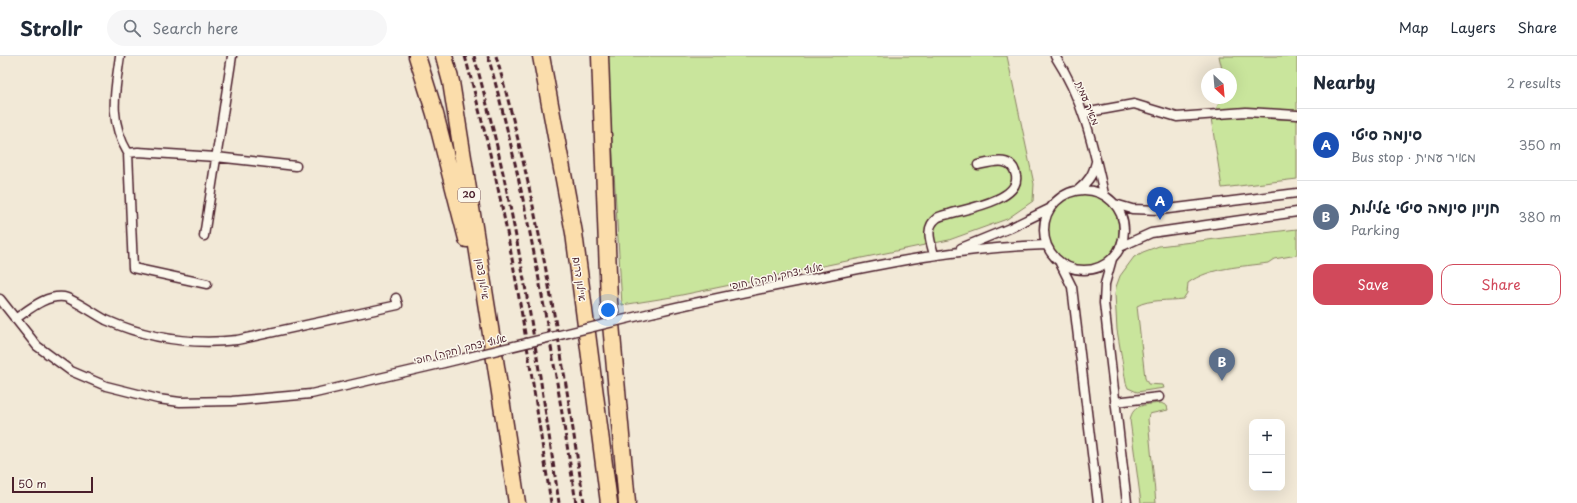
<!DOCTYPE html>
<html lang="en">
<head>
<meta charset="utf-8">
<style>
	:root { --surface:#fff; --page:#f6f6f7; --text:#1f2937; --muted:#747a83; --line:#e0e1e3; --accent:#d1495b }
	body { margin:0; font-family:"Playpen Sans","Playpen Sans Hebrew",sans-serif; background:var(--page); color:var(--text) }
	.controls { position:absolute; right:12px; bottom:12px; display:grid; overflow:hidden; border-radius:8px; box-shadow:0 4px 16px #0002 }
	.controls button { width:36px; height:36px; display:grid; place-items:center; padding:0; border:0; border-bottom:1px solid var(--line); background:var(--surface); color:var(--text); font:20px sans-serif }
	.compass { position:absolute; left:1201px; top:12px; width:36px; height:36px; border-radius:50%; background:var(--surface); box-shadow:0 4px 16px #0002; rotate:154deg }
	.scale { position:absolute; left:12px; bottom:10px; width:81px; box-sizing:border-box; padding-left:4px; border:2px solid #4a1f2b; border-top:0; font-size:11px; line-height:14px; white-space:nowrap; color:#4a1f2b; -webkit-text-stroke:3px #fbf7ec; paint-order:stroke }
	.you { position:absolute; left:608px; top:254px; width:14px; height:14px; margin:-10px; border:3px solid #fff; border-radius:50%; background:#1a73e8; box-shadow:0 0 0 6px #1a73e833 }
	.badge { display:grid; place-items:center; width:26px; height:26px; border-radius:50%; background:var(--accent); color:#fff; font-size:13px; font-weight:700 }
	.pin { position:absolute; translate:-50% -33px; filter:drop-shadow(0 1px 2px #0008) }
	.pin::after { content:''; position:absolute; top:21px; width:14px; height:12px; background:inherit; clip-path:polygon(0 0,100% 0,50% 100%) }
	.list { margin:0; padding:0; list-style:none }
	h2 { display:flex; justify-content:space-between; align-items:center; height:52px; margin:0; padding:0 16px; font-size:17px }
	h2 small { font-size:13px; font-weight:400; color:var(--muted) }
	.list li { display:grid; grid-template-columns:26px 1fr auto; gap:12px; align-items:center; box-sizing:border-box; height:72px; padding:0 16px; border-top:1px solid var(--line) }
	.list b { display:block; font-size:15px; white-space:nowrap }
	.list p { margin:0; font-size:13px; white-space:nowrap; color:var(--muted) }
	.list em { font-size:13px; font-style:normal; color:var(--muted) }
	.actions { display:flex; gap:8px; padding:12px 16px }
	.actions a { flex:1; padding:9px 0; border:1px solid var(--accent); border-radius:12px; text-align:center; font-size:14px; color:var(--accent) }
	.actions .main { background:var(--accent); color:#fff }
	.icon { flex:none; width:22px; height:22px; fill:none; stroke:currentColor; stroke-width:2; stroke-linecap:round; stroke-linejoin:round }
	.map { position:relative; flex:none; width:1297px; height:447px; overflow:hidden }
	header { display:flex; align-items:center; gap:24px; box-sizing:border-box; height:56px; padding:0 20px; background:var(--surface); border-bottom:1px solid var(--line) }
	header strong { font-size:19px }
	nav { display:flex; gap:22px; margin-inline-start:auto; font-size:14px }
	.search { width:280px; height:36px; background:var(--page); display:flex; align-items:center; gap:10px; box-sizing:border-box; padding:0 14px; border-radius:22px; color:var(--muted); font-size:15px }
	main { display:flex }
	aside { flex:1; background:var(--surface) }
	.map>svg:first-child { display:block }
</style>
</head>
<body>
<header>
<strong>Strollr</strong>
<div class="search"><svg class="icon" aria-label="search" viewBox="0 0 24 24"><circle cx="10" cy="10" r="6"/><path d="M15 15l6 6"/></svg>Search here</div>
<nav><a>Map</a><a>Layers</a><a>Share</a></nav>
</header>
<main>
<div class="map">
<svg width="1297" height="447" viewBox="0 0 1297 447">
	<rect width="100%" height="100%" fill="#f2e9d7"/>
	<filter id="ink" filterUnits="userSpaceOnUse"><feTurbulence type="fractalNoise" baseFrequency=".025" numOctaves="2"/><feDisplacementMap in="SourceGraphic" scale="8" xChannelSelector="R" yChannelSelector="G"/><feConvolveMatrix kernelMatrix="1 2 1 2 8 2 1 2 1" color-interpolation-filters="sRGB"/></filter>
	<g filter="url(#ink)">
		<path fill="#c9e59c" stroke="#8a8264" d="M607 0H1007L1034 128 1033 145 1007 163 949 184 672 241 622 249Z
			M1219 0H1295L1297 1V123L1222 132 1211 62 1222 42H1231V18H1223Z
			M1047 174a36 36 0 1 1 72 0a36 36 0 1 1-72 0Z
			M1297 173V199L1274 203 1268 207C1242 211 1210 211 1188 227L1187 237 1183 243C1169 245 1149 243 1137 250L1145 322 1148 328 1163 329 1164 332 1137 336 1128 332 1126 327 1117 274 1115 238 1116 231 1120 220 1134 201 1143 196 1159 190Z
			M1161 347 1167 350 1168 354 1149 358 1148 363 1156 447H1141L1130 364C1133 347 1147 349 1161 347Z"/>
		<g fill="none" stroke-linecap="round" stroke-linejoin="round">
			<g stroke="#4a1f2b" stroke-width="11">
				<path id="street" d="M120 0C115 36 108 63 128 97L133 212 207 228
					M1055 0C1083 43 1093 89 1104 138
					M1084 57 1134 48 1177 61 1246 56 1297 59
					M128 97 138 96 216 101 296 110
					M1079 133C1089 125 1093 118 1096 106
					M1044 174a40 40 0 1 1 80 0a40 40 0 1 1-80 0Z
					M1115 148 1132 153 1160 154 1297 137
					M204 180 232 0
					M1120 191 1151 177 1297 156
					M961 192 1010 172 1049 153
					M934 199C931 186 924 172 937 162 940 160 945 159 949 158 966 153 1020 144 1016 120 1013 99 992 106 978 109
					M1112 203 1105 228 1104 247 1127 447
					M1060 207 1072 231 1098 447
					M0 243 37 290 71 315 106 330 158 343 180 346 232 345 311 338 444 307
					M655 256C705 244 756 234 806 224 886 207 964 191 1046 189
					M15 263C30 253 45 239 64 241 72 242 96 259 106 264 147 282 193 289 237 284L398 249 396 242
					M1115 346 1159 341"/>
			</g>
			<g stroke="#4a1f2b" stroke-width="19">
				<path id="highway" d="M417 0 435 58 467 183
					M444 0 451 26 491 278 517 447
					M541 0 574 177 609 447
					M600 0 609 245 627 447"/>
			</g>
			<use href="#street" stroke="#fbf7ec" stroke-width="8"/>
			<use href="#highway" stroke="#fbddab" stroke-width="16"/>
			<path stroke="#4a1f2b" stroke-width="3" stroke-dasharray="6 3" stroke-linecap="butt" d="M465 0C480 57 495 114 506 171 524 263 537 355 551 447
				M474 0C515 146 537 297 559 447
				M488 0C529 147 553 297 576 447
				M496 0C538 147 562 297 584 447"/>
			<g stroke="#4a1f2b" stroke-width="11" stroke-linecap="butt">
				<path id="street-bridge" d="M444 307 655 256"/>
			</g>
			<use href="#street-bridge" stroke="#fbf7ec" stroke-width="8"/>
		</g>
	</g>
	<g text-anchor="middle" stroke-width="3" stroke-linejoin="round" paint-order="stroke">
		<rect fill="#fbf7ec" stroke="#7f6065" stroke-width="1" x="458" y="132" width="22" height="14" rx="3"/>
		<g font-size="9" font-weight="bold" fill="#4a1f2b">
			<text x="469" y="142">20</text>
		</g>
		<g font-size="10" fill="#4a1f2b" stroke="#fbf7ec">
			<text transform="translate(1088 47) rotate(68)" y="4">מאיר עמית</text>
			<text transform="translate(776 220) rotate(-12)" y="4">אלוף יצחק (חקה) חופי</text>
			<text transform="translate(483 223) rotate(81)" y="4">איילון צפון</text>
			<text transform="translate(580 223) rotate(82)" y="4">איילון דרום</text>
			<text transform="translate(460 293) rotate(-14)" y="4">אלוף יצחק (חקה) חופי</text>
		</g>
	</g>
</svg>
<div class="controls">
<button>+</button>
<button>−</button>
</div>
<svg class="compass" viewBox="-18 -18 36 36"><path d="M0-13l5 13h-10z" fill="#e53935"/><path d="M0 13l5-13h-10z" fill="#747a83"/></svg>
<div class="scale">50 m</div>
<div class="you"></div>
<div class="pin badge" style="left:1160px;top:164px;background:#1a4fb4">A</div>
<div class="pin badge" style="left:1222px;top:325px;background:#5c6f8a">B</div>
</div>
<aside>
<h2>Nearby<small>2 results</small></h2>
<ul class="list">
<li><span class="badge" style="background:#1a4fb4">A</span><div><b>סינמה סיטי</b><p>Bus stop · מאיר עמית</p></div><em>350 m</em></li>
<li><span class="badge" style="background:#5c6f8a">B</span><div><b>חניון סינמה סיטי גלילות</b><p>Parking</p></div><em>380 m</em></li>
</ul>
<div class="actions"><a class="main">Save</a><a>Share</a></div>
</aside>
</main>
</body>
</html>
